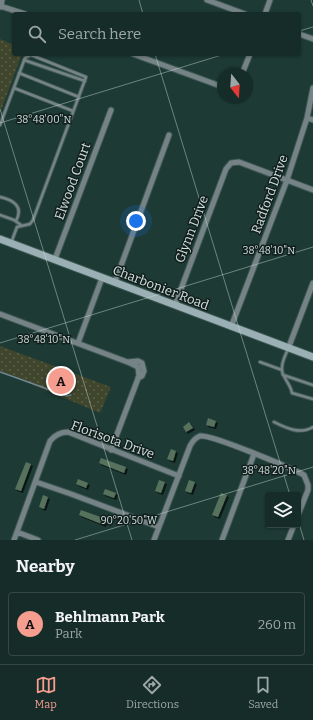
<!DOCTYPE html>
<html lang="en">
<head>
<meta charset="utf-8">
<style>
	:root { --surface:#162c28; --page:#1f3430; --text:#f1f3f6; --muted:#9ea7a8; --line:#354845; --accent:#f59d8f }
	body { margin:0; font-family:Bitter,serif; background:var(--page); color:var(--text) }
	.controls { position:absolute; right:12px; bottom:12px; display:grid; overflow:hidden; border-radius:4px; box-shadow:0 1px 3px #0004 }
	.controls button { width:36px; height:36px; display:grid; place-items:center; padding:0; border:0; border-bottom:1px solid var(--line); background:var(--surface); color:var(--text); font:20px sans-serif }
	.compass { position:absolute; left:217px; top:68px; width:36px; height:36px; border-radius:50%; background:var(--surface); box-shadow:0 1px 3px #0004; rotate:163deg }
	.you { position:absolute; left:136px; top:221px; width:14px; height:14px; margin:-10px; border:3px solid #fff; border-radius:50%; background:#1a73e8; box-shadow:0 0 0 6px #1a73e833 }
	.badge { display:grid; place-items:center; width:26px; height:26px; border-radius:50%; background:var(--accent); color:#111; font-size:13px; font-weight:700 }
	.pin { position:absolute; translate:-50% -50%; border:2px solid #fff; box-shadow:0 1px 4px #0006 }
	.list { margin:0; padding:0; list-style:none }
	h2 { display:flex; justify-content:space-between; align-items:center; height:52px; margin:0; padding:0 16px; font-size:17px }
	h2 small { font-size:13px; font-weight:400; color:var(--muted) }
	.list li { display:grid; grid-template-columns:26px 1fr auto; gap:12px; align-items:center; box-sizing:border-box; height:64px; margin:0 8px 8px; padding:0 8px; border:1px solid var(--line); border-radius:4px }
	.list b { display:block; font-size:15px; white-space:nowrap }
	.list p { margin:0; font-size:13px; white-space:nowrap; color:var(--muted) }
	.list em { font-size:13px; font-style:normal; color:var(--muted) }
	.icon { flex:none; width:22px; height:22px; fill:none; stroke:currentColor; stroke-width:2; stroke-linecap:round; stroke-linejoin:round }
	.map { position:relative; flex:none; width:313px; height:540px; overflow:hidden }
	.search { position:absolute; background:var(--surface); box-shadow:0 1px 3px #0004; left:12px; right:12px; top:12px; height:44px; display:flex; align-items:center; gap:10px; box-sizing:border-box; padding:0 14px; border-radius:4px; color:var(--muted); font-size:15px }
	.sheet { height:124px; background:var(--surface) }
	nav { display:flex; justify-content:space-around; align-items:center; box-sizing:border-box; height:56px; border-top:1px solid var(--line); background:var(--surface); font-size:11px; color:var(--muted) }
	nav a { display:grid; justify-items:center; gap:2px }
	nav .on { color:var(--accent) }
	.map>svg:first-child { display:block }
</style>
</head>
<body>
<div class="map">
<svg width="313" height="540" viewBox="0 0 313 540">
	<defs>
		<pattern id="grass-dots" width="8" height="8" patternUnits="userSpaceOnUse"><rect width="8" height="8" fill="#3f462c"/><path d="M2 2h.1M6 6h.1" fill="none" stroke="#5a604a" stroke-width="1.8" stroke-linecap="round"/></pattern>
		<filter id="shadow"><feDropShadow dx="2" dy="2" stdDeviation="0" flood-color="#0009"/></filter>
	</defs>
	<rect width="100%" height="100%" fill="#1d3a35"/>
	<path fill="url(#grass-dots)" d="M0 39 14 45V54H22L0 113Z
		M0 346 111 387 100 413 0 371Z"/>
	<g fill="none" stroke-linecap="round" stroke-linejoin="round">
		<path stroke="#708895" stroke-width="1.5" d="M0 372 67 396 71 395"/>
	</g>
	<path fill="#56725d" filter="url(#shadow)" d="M208 418 216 421 214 427 206 425Z
		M189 422 193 428 186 432 183 427Z
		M171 449 176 451 173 461 167 459Z
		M101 458 126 467 124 473 99 463Z
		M26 462 31 464 21 491 15 489Z
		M78 479 88 483 86 488 76 484Z
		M159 480 165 482 161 493 155 491Z
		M189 480 195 482 191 493 185 491Z
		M105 489 116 493 114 498 103 494Z
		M221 493 227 495 218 517 212 515Z
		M43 495 48 497 44 509 39 507Z
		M81 510 106 519 104 525 79 515Z"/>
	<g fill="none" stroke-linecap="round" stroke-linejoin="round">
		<g stroke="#3d5853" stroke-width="4.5">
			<path id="service" d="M24 60 85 81
				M19 73 79 97
				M14 88 73 111
				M0 125 25 58 31 55 86 77 33 220 30 224 17 227 11 243
				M0 197C13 200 24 206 16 221
				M0 215 14 220 21 225
				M288 349C284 358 280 366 283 375L313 385
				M260 362 282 370
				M284 376C286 381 291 386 292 393L313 399
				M274 422C286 428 300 435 313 427"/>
		</g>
		<g stroke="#3d5853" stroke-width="7">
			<path id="minor" d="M207 0 245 14
				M0 6 25 14
				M1 7 2 0
				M265 14 270 0
				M299 34 313 39
				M133 54 223 87
				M242 74 250 54
				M234 98H238
				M307 118 313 120
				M55 259 111 110
				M115 282 169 135
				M175 305 226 169 231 163 239 162 313 190
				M0 314 130 363 138 367 139 376 111 450
				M231 327 287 180 307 118 313 88
				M78 343 102 278
				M288 349 313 283
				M128 362 138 361 142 363 144 371 142 376 138 378
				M36 482 71 494 159 527
				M17 532 38 540
				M14 540 50 441C55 435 60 432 68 432L179 476
				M154 540 190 446C192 442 195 438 200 436 211 434 291 468 304 475L308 485V490L298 515
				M222 540 254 454
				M288 540 294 525"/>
		</g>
		<g stroke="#3d5853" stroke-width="9">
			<path id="secondary" d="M0 239 313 357"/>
		</g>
		<use href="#service" stroke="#768386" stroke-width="2.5"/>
		<use href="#minor" stroke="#768386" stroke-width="5"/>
		<use href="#secondary" stroke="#9bb0b5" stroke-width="7"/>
	</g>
	<path fill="none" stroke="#cfe0dc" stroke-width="1" stroke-opacity="0.45" d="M139 0 143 14M311 0 313 6M299 31 313 27M155 54 290 495M0 109 132 540M0 123 225 54M0 343 313 247M298 520 304 540M75 540 313 467"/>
	<g text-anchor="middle" stroke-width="3" stroke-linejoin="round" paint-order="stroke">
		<g font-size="13" fill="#cfe0dc" stroke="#121e1c">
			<text transform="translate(72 181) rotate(-70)" y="5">Elwood Court</text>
			<text transform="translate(269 194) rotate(-70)" y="5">Radford Drive</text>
			<text transform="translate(191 229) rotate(-69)" y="5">Glynn Drive</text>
			<text transform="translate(161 287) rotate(21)" y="5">Charbonier Road</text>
			<text transform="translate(113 439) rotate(20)" y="5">Florisota Drive</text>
		</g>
	</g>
	<g font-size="10" text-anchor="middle" fill="#cfe0dc" stroke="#121e1c" stroke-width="3" stroke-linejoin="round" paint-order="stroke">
		<text x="44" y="123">38°48'00"N</text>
		<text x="269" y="254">38°48'10"N</text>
		<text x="44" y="343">38°48'10"N</text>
		<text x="269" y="474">38°48'20"N</text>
		<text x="129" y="524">90°20'50"W</text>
	</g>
</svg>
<div class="controls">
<button><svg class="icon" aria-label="layers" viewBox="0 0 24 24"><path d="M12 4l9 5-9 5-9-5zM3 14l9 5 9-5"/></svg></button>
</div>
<svg class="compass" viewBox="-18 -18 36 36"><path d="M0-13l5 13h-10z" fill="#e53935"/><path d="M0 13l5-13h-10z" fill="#9ea7a8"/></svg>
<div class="you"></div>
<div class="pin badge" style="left:61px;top:381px">A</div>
<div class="search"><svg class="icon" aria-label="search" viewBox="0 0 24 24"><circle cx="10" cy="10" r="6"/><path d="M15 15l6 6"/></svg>Search here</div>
</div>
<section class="sheet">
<h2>Nearby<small></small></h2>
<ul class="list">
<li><span class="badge">A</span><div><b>Behlmann Park</b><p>Park</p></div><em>260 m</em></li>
</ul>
</section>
<nav>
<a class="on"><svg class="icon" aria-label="map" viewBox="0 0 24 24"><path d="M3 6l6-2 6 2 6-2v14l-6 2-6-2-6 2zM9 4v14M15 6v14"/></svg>Map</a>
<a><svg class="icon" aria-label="directions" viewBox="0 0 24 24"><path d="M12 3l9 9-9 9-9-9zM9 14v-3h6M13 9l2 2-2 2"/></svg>Directions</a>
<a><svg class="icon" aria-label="saved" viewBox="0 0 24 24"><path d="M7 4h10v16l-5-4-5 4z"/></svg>Saved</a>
</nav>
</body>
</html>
